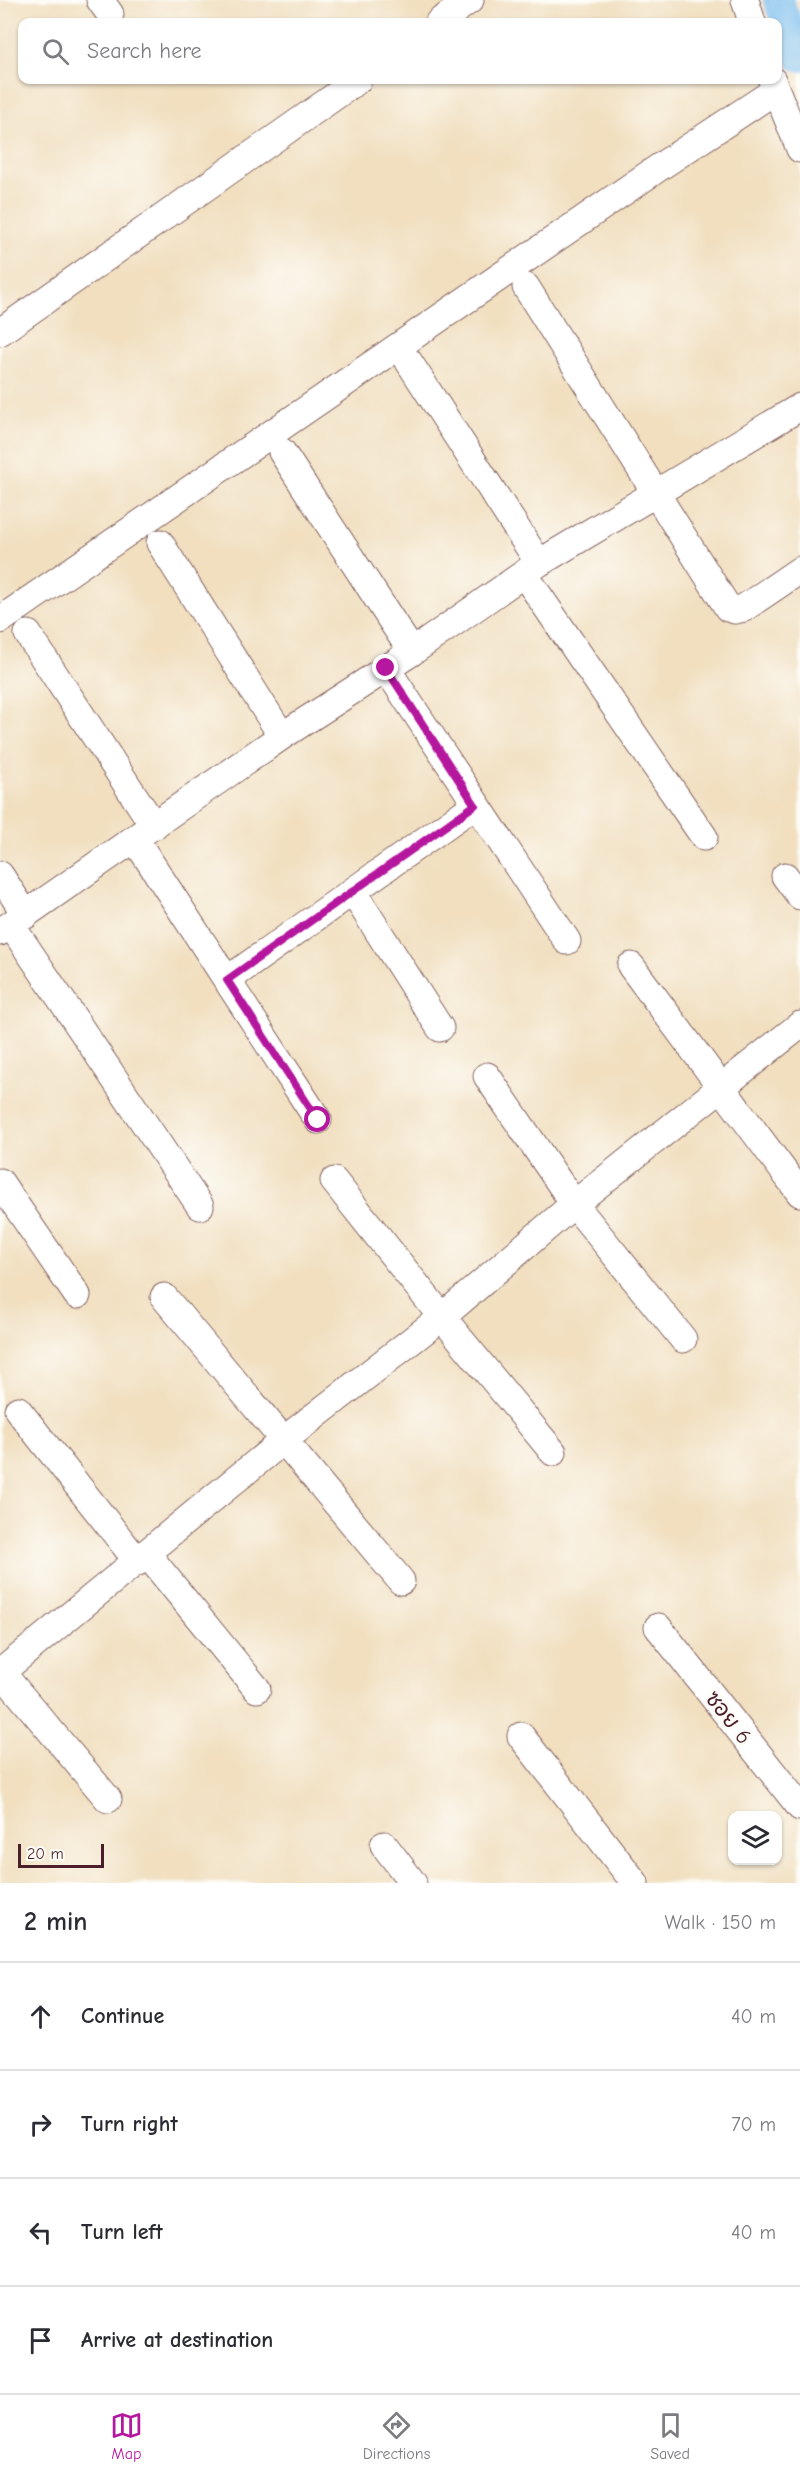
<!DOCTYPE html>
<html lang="en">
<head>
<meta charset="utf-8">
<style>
	:root { --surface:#fff; --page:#f7f7f7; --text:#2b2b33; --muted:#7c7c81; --line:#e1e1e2; --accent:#b5179e }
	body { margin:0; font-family:"Comic Neue","Playpen Sans Thai",sans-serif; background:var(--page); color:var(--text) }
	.controls { position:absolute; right:18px; bottom:18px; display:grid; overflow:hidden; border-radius:12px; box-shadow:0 2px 4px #0004 }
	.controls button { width:54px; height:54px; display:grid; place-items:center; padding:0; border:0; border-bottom:2px solid var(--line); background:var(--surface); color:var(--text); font:30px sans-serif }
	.scale { position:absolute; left:18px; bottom:15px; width:86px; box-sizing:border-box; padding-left:6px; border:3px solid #4a1f2b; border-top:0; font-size:16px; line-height:21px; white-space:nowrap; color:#4a1f2b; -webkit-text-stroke:4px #fdfcf7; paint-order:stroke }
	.stop { position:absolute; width:18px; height:18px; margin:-14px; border:4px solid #b5179e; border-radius:50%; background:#fff }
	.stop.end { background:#b5179e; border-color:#fff; box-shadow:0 2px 6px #0008 }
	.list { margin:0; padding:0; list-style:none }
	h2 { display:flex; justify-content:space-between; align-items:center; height:78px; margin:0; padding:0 24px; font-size:26px }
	h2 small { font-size:20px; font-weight:400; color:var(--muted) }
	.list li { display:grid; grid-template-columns:39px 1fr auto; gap:18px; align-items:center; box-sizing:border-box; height:108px; padding:0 24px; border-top:2px solid var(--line) }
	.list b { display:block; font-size:22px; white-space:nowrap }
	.list em { font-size:20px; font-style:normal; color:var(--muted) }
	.icon { flex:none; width:33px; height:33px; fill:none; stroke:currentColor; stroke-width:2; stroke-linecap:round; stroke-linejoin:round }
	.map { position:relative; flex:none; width:800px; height:1883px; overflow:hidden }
	.search { position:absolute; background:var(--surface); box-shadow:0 2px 4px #0004; left:18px; right:18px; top:18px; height:66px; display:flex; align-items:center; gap:15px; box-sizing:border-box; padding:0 21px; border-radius:12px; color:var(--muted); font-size:22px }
	.sheet { height:510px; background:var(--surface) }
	nav { display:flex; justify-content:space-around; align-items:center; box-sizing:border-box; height:84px; border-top:2px solid var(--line); background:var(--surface); font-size:16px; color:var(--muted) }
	nav a { display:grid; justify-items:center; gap:3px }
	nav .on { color:var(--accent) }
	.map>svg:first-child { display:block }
</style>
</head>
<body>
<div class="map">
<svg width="800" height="1883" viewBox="0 0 800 1883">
	<rect width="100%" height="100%" fill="#fdfcf7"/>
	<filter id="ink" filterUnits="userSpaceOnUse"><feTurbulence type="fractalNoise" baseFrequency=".0167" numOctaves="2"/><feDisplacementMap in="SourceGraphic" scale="12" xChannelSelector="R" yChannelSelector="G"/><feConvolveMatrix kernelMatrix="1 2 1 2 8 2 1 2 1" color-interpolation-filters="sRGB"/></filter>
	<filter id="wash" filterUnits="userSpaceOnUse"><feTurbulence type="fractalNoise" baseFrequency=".008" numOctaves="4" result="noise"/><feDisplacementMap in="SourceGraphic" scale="24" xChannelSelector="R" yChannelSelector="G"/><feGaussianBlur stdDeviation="1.35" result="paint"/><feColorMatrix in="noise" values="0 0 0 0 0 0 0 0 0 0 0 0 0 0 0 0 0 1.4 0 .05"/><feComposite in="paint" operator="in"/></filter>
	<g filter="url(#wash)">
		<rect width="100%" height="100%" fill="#f1dfc0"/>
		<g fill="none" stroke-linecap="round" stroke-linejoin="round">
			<path stroke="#78bcee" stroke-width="30" d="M778 0 800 57"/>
		</g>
	</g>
	<g filter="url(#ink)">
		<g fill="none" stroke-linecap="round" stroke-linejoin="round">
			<g stroke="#84625f" stroke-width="29">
				<path id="minor" d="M100 0 110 14
					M745 0 752 22
					M439 22 470 0
					M772 80 800 149
					M526 287 728 608 735 610 744 608 800 570
					M0 332 358 80
					M409 362 539 563
					M282 452 412 652
					M160 543 282 736
					M524 574 704 837
					M0 620 661 166 776 90
					M28 634 154 826
					M386 668 567 941
					M135 839 318 1120
					M0 875 26 915
					M785 876 800 896
					M353 892 440 1028
					M11 925 200 1206
					M0 932 282 736 412 652 539 563 800 407
					M631 966 800 1193
					M227 980 475 805
					M487 1076 574 1204 683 1339
					M334 1181 442 1317 553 1452
					M0 1182 77 1295
					M164 1297 401 1581
					M18 1410 138 1562
					M147 1554 257 1689
					M658 1627 800 1807
					M1 1672 108 1799
					M0 1673 284 1440 442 1317 574 1204 800 1025
					M521 1736 635 1883
					M384 1845 413 1883"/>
			</g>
			<use href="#minor" stroke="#fff" stroke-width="27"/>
		</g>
	</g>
	<g fill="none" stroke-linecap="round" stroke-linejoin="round" filter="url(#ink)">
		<path stroke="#b5179e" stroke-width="8" d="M318 1120 227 980 475 805 386 668"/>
	</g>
	<g text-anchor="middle" stroke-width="6" stroke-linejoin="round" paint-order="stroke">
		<g font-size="22" fill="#4a1f2b" stroke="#fdfcf7">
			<text transform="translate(729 1717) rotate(52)" y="8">ซอย 6</text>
		</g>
	</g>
</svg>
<div class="controls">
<button><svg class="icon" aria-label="layers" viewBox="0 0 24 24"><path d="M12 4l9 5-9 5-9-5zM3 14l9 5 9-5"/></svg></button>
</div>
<div class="scale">20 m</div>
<div class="stop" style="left:318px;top:1120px"></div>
<div class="stop end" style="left:386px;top:668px"></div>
<div class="search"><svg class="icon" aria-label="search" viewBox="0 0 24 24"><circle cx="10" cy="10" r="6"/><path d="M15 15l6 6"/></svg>Search here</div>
</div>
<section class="sheet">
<h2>2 min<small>Walk · 150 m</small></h2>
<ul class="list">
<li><svg class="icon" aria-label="ahead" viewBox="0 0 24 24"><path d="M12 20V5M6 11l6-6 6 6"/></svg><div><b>Continue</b></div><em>40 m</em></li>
<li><svg class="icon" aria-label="right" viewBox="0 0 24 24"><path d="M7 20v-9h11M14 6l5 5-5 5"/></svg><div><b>Turn right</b></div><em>70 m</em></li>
<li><svg class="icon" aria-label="left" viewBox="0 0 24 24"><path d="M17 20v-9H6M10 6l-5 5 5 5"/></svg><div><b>Turn left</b></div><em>40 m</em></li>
<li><svg class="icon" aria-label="arrive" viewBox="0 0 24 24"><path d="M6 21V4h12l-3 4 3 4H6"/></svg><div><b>Arrive at destination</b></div></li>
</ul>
</section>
<nav>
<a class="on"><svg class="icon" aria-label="map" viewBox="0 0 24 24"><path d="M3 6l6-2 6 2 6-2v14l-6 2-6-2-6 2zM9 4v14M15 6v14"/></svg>Map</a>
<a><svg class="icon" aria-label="directions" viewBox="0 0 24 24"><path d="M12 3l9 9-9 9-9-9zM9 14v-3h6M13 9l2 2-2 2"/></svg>Directions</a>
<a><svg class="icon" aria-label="saved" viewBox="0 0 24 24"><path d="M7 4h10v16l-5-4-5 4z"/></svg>Saved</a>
</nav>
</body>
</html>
